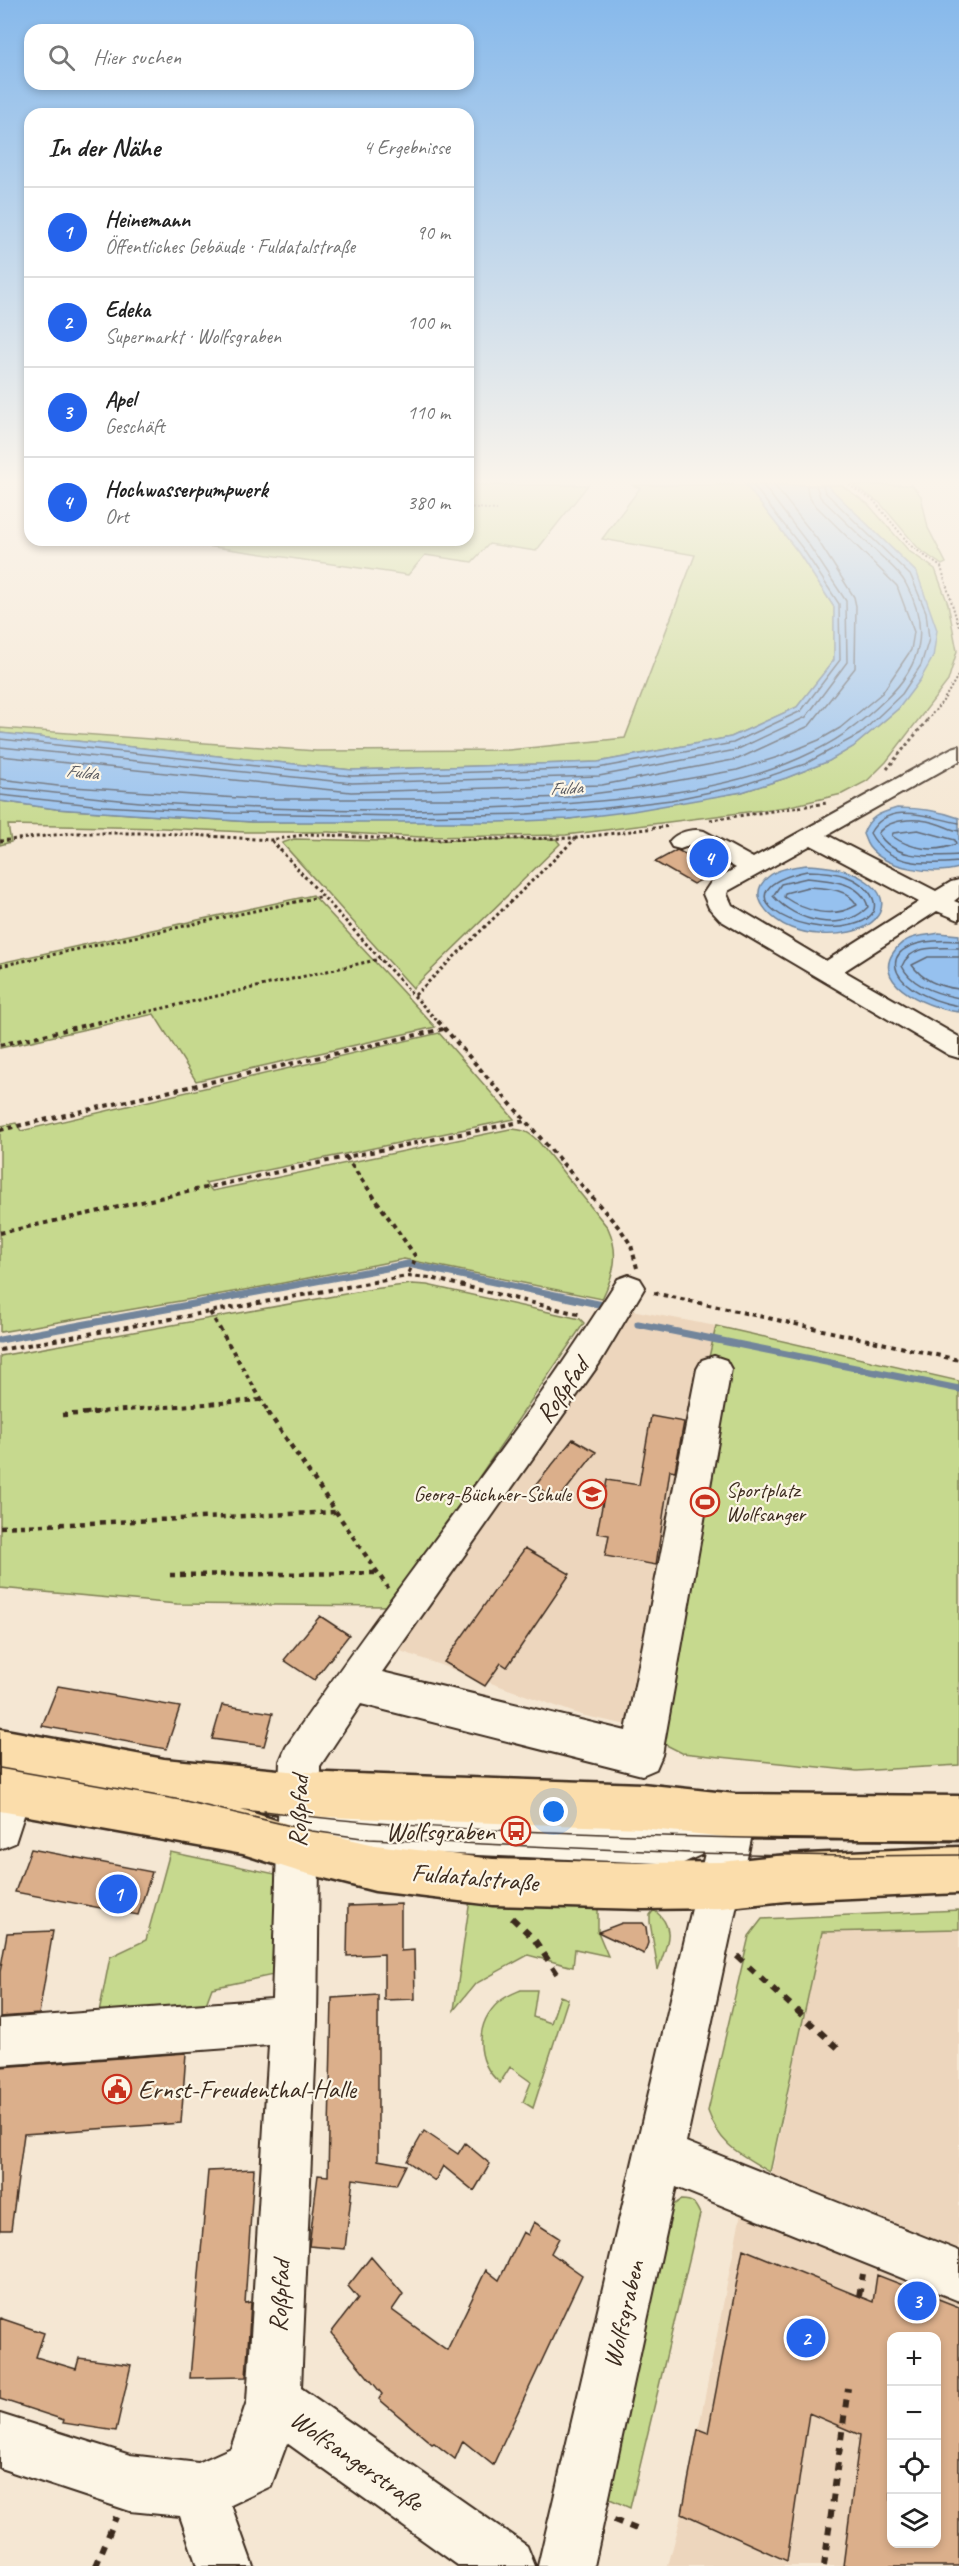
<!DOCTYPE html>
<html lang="de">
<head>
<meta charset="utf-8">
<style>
	:root { --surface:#fff; --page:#f2f2f2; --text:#222; --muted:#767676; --line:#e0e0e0; --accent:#2563eb }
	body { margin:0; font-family:Caveat,sans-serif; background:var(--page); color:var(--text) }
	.controls { position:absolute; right:18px; bottom:18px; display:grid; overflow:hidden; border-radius:12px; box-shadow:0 3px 9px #0003 }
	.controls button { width:54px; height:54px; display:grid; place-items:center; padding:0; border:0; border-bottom:2px solid var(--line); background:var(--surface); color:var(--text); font:30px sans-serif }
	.you { position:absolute; left:554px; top:1812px; width:21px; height:21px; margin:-15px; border:4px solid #fff; border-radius:50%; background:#1a73e8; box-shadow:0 0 0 9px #1a73e833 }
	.badge { display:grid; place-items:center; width:39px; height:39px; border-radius:50%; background:var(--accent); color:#fff; font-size:20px; font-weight:700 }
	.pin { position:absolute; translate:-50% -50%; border:3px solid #fff; box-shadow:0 2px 6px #0006 }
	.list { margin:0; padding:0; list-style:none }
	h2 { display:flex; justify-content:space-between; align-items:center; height:78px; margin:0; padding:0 24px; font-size:26px }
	h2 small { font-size:20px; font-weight:400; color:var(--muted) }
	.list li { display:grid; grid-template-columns:39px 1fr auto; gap:18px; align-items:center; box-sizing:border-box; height:90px; padding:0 24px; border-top:2px solid var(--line) }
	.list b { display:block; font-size:22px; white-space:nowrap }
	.list p { margin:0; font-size:20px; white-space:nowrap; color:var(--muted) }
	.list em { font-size:20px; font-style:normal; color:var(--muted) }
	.icon { flex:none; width:33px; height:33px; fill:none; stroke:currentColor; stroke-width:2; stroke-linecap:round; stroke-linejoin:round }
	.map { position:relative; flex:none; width:959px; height:2566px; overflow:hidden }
	.search { position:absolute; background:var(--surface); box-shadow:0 3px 9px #0003; left:24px; top:24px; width:450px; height:66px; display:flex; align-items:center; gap:15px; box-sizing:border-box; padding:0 21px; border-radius:18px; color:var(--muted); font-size:22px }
	.panel { position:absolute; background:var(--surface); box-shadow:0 3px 9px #0003; left:24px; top:108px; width:450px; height:438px; border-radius:18px }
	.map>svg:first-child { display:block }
</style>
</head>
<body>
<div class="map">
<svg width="959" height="2566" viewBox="0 0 959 2566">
	<rect width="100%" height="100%" fill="#f5e7d3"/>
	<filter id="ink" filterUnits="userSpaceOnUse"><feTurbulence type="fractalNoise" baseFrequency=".0167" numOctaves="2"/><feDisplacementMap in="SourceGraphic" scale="12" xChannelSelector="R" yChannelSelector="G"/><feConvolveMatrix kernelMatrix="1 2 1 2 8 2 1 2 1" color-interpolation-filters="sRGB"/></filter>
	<g filter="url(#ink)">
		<path fill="#edd6bd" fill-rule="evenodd" d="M631 1310 716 1326 627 1725 581 1715 395 1649 615 1340Z
			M959 1929V2566H668L682 2513 742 2208 763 2215 822 1932ZM892 2336H936V2544H892Z"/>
		<path fill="#c6d98e" stroke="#808256" stroke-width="1.5" d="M468 485H588L536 551 489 544 472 562 425 555 408 575 186 543 185 540H468Z
			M632 485H746L798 552 834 607V660L797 707 731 737 598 762 352 770 0 733V728L316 751 509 750 625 738 695 555 602 539 640 488Z
			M827 485H841L868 504 909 551 935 569 948 604 957 651 948 681 886 762 867 781 842 794 786 807 566 835 421 837 329 832H245L163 828 8 825 11 842 0 845V801L56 809 252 822 569 819 742 792 786 778 829 761 853 747 899 708 917 573Z
			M853 485H912L921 496 928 528 946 563 942 565 919 549 880 503Z
			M294 839 385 841 556 839 560 844 413 988 282 843Z
			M313 895 435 1027 196 1081 154 1014 0 1048V963Z
			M439 1033 514 1119 205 1183 212 1191 510 1129C522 1129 529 1132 538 1141L608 1228C620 1254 614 1274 602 1299L404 1259 273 1285 0 1332V1126L16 1123 21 1131Z
			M412 1284 427 1285 580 1319 584 1323 391 1606 177 1604 0 1588V1356L373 1289Z
			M716 1326 959 1381V1765L857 1771 682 1753 627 1725Z
			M170 1852 280 1875 278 1974 212 1988 200 2020 97 2023 110 1957 146 1940Z
			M470 1900 598 1907V1932L608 1956 575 1949 573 1967 528 1955 475 1984 454 2010Z
			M654 1910C678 1929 666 1945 658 1970L650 1922V1915Z
			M959 1910V1929L822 1932 770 2172C740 2154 720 2146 708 2111L749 1936 762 1919Z
			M521 1990H537L533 2017 551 2023 560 1996 568 1999 533 2108 523 2102 531 2082 510 2067 500 2083C475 2062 474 2023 500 2001 506 1996 514 1993 521 1990Z
			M681 2200C693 2200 695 2203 700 2214L630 2508 603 2496 672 2206Z"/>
		<path fill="#96c1ef" stroke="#72859b" stroke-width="1.5" d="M746 485H827L917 573 937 630 933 657 920 680 899 708 853 747 829 761 786 778 742 792 633 811 569 819 499 822H252L56 809 0 801V733L352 770 598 762 731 737 797 707 834 660V607L798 552Z
			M897 808C919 808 938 810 959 818V868C934 875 886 869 869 847 866 843 865 838 863 834 869 816 880 813 897 808Z
			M807 865C829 866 850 869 868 882 896 902 877 927 850 932 831 936 809 935 791 928 771 920 745 896 768 877 778 868 794 867 807 865Z
			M939 933 959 935V1012C935 1010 871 986 893 953 898 945 906 939 915 937 923 935 931 935 939 933Z"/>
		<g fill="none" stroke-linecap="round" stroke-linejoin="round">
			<path stroke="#5f6672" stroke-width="1.5" d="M0 739 352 776 598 768 733 743 801 711 840 660 839 604 803 549 753 485
				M0 747 352 783 599 776 736 750 806 717 847 662 846 601 809 545 763 485
				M0 756 351 792 602 785 738 759 809 726 855 668 856 606 854 597 817 539 774 485
				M0 779 58 786 253 799H499L568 797 630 789 737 770 778 757 819 740 840 728 882 693 911 650 914 632 897 586 813 503 808 495 807 485
				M0 788C47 791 93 798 140 802 275 811 413 813 548 805 627 800 728 791 800 758 836 742 858 726 886 699 922 665 930 628 906 584 900 572 888 563 879 554 859 535 840 516 820 497L816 485
				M0 795 102 806 231 813 403 816 527 814 598 809 671 800 740 786 805 764 860 734 902 694 921 665 929 639 926 612 911 576 825 492 823 485
				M959 823C930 818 889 799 870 833 888 866 925 865 959 862
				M918 830 955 840 956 844C935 853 910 849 892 836L893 833Z
				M959 831C952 830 947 827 941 825 922 818 892 816 878 833 895 861 931 856 959 855
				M807 871C821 871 835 872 848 877 875 888 889 916 852 925 798 939 714 891 807 871Z
				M807 878C829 880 862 882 868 907 842 933 796 922 773 896L781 884Z
				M808 887C826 888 847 888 857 905 833 919 806 912 784 897L785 893Z
				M959 941C867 935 882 992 959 1006
				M959 948C939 948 911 944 902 966 911 986 938 994 959 998
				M959 957H928L912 965C923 981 940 987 959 989"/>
			<path stroke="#72859b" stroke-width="7" d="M638 1324 959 1389
				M0 1340 408 1264 603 1305"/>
		</g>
		<path fill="#dbaf8b" stroke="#3b2a1e" stroke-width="1.5" fill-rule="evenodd" d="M677 850 689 856 700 850 724 864 713 870 717 872 693 884 655 862Z
			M651 1416 684 1422 675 1471 670 1470 656 1565 605 1556 609 1535 597 1533 607 1480 639 1485Z
			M573 1439 596 1452 558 1500 535 1486Z
			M525 1548 570 1574 507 1667 501 1663 485 1686 444 1662Z
			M320 1616 349 1635 314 1680 284 1660Z
			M58 1686 180 1707 166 1749 42 1726Z
			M222 1705 273 1713 264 1746 212 1739Z
			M31 1849 152 1872 138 1915 15 1892Z
			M401 1904V1951L414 1950 415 1999 384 2000V1954L347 1956 348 1906Z
			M622 1923H643L646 1927 648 1943 644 1954 598 1932Z
			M53 1931 39 2014 0 2017V1972L7 1933Z
			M378 1995V2160L406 2165 396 2185 353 2179 345 2249 309 2246 318 2175 328 2176 332 1998Z
			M186 2053 181 2123 24 2134 11 2230H0V2067Z
			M424 2131 458 2154 465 2143 490 2164 474 2191 443 2166 435 2181 407 2161Z
			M254 2169 245 2303 251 2302 246 2377 190 2378 208 2171Z
			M534 2222 559 2238 551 2253 582 2275 493 2465 463 2441 455 2459 434 2443 432 2444 379 2399 382 2394 331 2333 358 2298 348 2286 371 2257 403 2294 392 2310 447 2350 486 2270 499 2280 523 2232 528 2235Z
			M743 2249 873 2302 877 2275 959 2307V2566H843L860 2435 809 2413 787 2561 682 2513 698 2429 708 2433ZM891 2337H936V2544H891Z
			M0 2318 44 2333 36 2357 76 2369 79 2358 131 2365 116 2431 63 2423 64 2420 0 2399Z"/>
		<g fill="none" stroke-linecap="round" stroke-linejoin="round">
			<g stroke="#3b2a1e" stroke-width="4">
				<path id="minor" d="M959 746V761L827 835 936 891 951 882 959 880V897L954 901 959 903V920L937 911 844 971 959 1037V1058L949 1055 720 920 709 908 703 894 711 882 736 868 694 844 680 849 672 847 669 842C676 832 693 828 704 831L753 858 952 748ZM811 845 919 902 826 961 732 905 727 894 728 891Z
					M629 1275 640 1279 645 1287 599 1364 382 1672 626 1731 697 1369 702 1360 714 1356 726 1360 731 1369 662 1755 656 1769 642 1775 361 1704 320 1766V1816L341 1807 679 1822 735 1795 750 1801 756 1816 686 2142 959 2251V2301L676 2187 594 2566H538L705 1853 681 1864 343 1849 319 1861 317 2020 301 2388 527 2546 535 2566H459L287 2443 271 2486 231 2505 253 2566H197L180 2516 130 2511 0 2468V2414L130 2455 198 2463 231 2448 247 2401 269 2045 0 2065V2019L272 1999 280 1761 286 1747C393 1589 516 1440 618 1279Z
					M11 1770 26 1776 32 1791 15 1843 0 1849V1775Z"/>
			</g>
			<g stroke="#3b2a1e" stroke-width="5">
				<path id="major" d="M0 1729 164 1759 299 1772 642 1784 735 1794 959 1796V1840L735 1838 642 1828 299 1816 241 1809 297 1827 375 1845 493 1859 643 1863 721 1862 786 1855 959 1847V1893L786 1901 721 1908 643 1909 493 1905 375 1891 297 1871 243 1854 0 1811Z"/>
			</g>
			<path stroke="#3b2a1e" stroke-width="2" stroke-dasharray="2 2" stroke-linecap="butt" d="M849 485 874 501 911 546 941 567 959 627
				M468 507 497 510
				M927 720 943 701 959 674"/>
			<path stroke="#3b2a1e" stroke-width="3" stroke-dasharray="3 3" stroke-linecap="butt" d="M887 769 928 719
				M710 820 827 803
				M0 841 73 833H161L271 840 309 834 409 840 577 838 670 826
				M272 841 439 1023
				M0 966 323 896
				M415 995 576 838
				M98 1023 380 959"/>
			<path stroke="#3b2a1e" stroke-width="4" stroke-dasharray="4.5 4.5" stroke-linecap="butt" d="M438 1021 621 1230 631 1245 637 1268
				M0 1045 104 1021
				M0 1130 443 1029
				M346 1157 416 1257 407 1276
				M0 1233 346 1157 525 1121
				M654 1293 959 1360
				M210 1312 269 1413
				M0 1350 407 1276 431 1278 582 1315
				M85 1413 260 1400"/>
			<path stroke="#3b2a1e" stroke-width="4.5" stroke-dasharray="5 5" stroke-linecap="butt" d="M268 1412 388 1588
				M62 1415 105 1412
				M0 1527 336 1512
				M170 1575 378 1573"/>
			<path stroke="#3b2a1e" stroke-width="6" stroke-dasharray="8 8" stroke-linecap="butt" d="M512 1918 534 1939 560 1978
				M737 1956 839 2049
				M859 2296 863 2274
				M614 2520 639 2530
				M96 2566 116 2517
				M824 2566 848 2388"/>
			<use href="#minor" fill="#fcf5e5" fill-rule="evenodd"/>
			<use href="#major" fill="#fbddab" fill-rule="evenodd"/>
			<path stroke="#3b2a1e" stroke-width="1.5" d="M0 1768 181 1800 312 1831 369 1839 690 1853 848 1856 959 1855
				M264 1811C368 1825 472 1830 577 1833 704 1838 832 1840 959 1840"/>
		</g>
	</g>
	<linearGradient id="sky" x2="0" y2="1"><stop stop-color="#87b9eb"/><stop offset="0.57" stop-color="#faf4eb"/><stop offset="1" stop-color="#faf4eb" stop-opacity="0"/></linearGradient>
	<rect width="959" height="844" fill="url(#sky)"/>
	<defs>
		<g id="school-ring" transform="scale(1.5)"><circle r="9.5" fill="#fcf5e5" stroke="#c8321e" stroke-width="1.5"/><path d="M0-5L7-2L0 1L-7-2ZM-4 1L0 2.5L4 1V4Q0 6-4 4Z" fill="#c8321e"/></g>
		<g id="stadium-ring" transform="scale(1.5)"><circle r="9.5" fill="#fcf5e5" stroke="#c8321e" stroke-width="1.5"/><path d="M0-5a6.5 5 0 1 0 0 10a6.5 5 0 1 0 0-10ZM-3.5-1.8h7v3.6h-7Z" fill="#c8321e"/></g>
		<g id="bus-ring" transform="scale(1.5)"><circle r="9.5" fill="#fcf5e5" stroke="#c8321e" stroke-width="1.5"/><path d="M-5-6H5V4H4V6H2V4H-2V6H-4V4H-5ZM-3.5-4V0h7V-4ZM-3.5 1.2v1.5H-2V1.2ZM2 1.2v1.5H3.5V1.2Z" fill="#c8321e"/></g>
		<g id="civic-ring" transform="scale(1.5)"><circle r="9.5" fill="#fcf5e5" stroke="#c8321e" stroke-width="1.5"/><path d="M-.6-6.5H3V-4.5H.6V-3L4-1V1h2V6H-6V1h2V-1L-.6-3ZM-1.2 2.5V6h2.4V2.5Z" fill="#c8321e"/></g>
	</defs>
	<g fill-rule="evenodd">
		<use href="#school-ring" x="592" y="1494"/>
		<use href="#stadium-ring" x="705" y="1502"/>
		<use href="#bus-ring" x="516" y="1831"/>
		<use href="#civic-ring" x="117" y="2089"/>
	</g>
	<g text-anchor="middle" stroke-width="4.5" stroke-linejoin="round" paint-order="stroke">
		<g font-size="18" font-style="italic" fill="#56575d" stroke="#fcf5e5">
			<text transform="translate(82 772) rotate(6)" y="6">Fulda</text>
			<text transform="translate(566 788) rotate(-3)" y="6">Fulda</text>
		</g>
		<g font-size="21" fill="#3b2a1e" stroke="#fcf5e5" text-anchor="start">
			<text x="726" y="1497">Sportplatz<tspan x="726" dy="24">Wolfsanger</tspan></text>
			<text x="571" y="1501" text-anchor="end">Georg-Büchner-Schule</text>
		</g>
		<g font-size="26" fill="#3b2a1e" stroke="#fcf5e5">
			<text transform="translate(562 1390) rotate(-55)" y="9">Roßpfad</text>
			<text transform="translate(298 1811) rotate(-88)" y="9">Roßpfad</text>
			<text transform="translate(475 1877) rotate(5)" y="9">Fuldatalstraße</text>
			<text transform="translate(279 2296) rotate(-87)" y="9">Roßpfad</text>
			<text transform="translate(623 2314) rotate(-77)" y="9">Wolfsgraben</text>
			<text transform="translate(357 2460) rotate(35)" y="9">Wolfsangerstraße</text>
		</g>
		<g font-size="26" fill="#3b2a1e" stroke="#fcf5e5" text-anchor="end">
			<text x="495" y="1840">Wolfsgraben</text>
			<text x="138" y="2098" text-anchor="start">Ernst-Freudenthal-Halle</text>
		</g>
	</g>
</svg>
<div class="controls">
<button>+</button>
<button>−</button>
<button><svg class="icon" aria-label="locate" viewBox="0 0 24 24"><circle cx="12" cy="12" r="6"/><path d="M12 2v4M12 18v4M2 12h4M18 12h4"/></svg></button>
<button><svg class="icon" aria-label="layers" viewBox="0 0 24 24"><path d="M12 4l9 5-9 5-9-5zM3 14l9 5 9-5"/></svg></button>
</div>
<div class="you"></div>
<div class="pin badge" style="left:118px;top:1894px">1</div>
<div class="pin badge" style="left:806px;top:2338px">2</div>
<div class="pin badge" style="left:917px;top:2301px">3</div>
<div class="pin badge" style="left:709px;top:858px">4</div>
<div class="search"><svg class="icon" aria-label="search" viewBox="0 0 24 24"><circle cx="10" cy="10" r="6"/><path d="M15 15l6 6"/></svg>Hier suchen</div>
<section class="panel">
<h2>In der Nähe<small>4 Ergebnisse</small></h2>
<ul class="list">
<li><span class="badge">1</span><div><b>Heinemann</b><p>Öffentliches Gebäude · Fuldatalstraße</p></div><em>90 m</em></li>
<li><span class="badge">2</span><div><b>Edeka</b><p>Supermarkt · Wolfsgraben</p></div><em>100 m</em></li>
<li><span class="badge">3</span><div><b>Apel</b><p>Geschäft</p></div><em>110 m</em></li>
<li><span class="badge">4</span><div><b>Hochwasserpumpwerk</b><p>Ort</p></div><em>380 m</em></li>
</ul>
</section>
</div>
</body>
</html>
